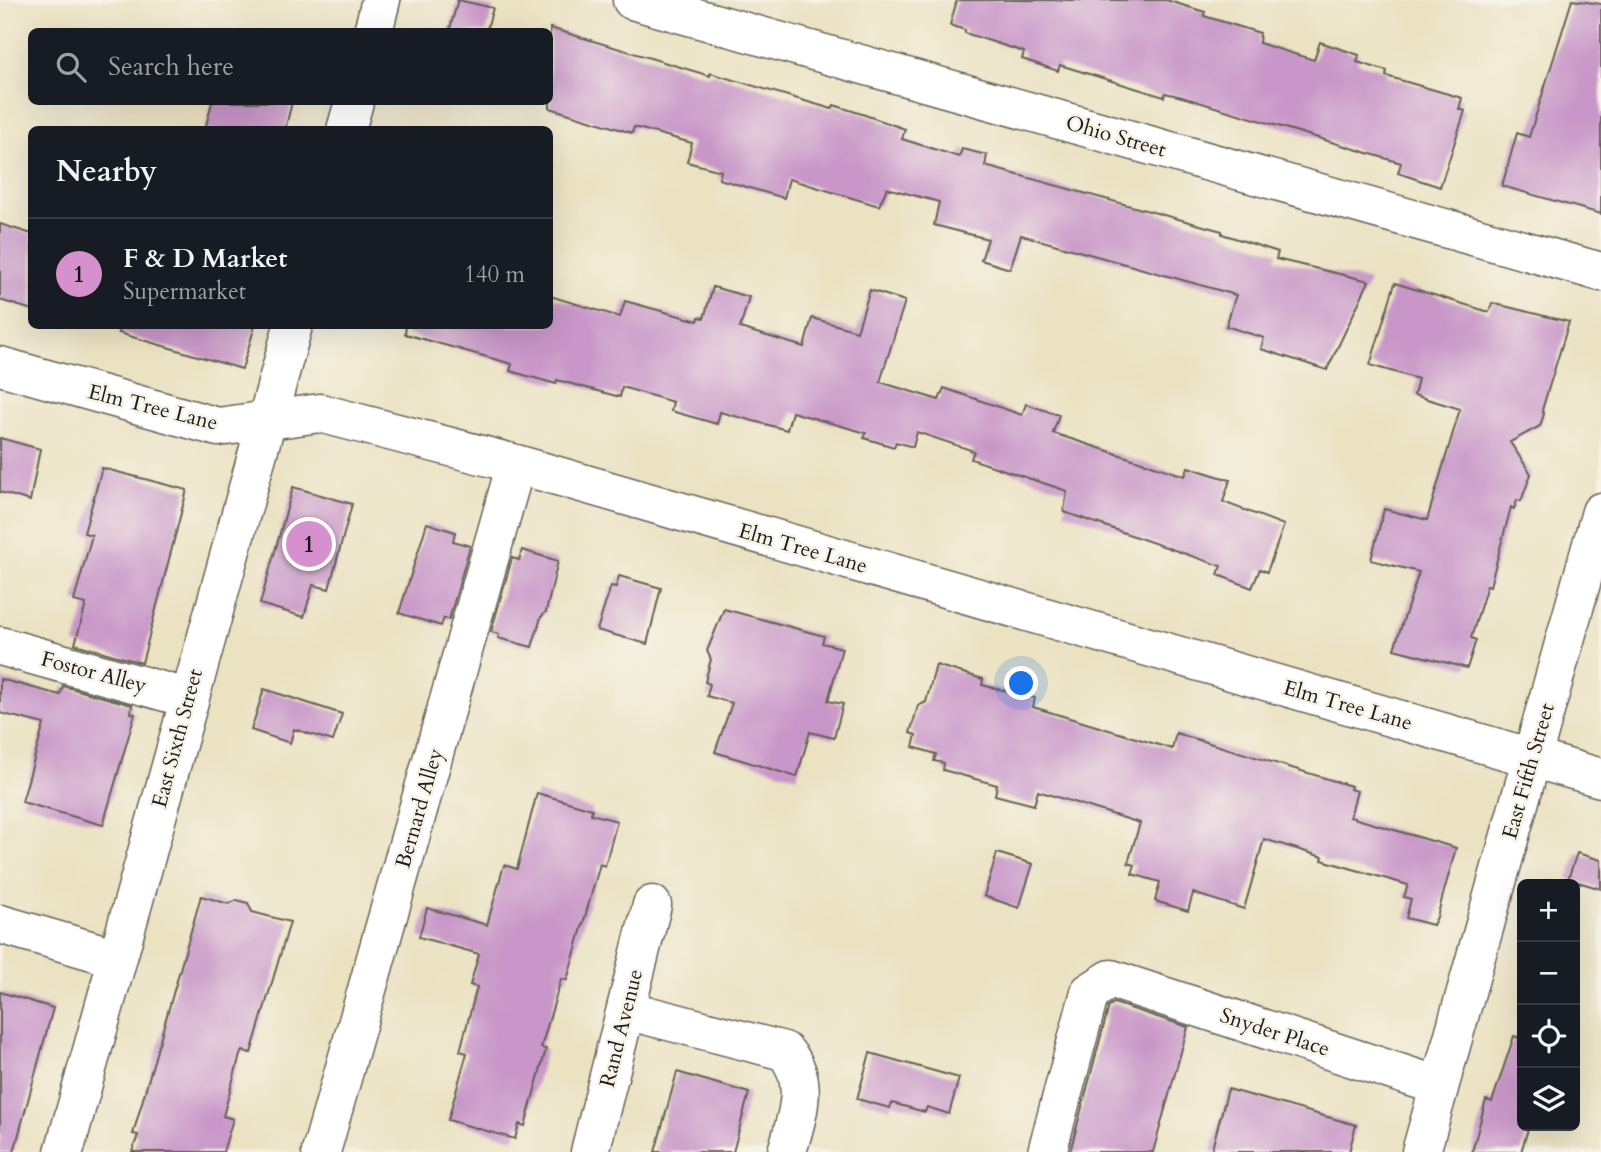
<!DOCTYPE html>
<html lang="en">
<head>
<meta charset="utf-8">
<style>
	:root { --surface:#171b24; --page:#20242c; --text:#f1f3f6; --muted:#9ea1a6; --line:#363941; --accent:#d690ce }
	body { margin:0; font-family:Cardo,serif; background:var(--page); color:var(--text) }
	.controls { position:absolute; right:21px; bottom:21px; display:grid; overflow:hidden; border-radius:10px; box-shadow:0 7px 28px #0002 }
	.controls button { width:63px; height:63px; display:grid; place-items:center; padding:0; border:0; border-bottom:2px solid var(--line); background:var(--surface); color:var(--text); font:35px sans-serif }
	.you { position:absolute; left:1022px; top:684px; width:24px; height:24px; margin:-18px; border:5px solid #fff; border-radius:50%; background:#1a73e8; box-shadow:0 0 0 10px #1a73e833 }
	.badge { display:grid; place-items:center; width:46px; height:46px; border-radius:50%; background:var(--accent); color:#111; font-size:23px; font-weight:700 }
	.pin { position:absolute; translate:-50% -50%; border:4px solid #fff; box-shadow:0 2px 7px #0006 }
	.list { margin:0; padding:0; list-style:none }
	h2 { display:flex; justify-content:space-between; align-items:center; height:91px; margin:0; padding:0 28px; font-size:30px }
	h2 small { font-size:23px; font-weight:400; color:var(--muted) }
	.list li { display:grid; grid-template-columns:46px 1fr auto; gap:21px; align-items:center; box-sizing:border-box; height:112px; padding:0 28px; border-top:2px solid var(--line) }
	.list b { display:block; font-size:26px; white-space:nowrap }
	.list p { margin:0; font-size:23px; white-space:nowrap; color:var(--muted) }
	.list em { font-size:23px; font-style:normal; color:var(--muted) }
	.icon { flex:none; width:38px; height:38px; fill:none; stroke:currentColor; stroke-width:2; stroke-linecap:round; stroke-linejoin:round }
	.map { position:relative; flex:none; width:1601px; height:1152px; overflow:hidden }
	.search { position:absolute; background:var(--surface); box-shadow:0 7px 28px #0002; left:28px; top:28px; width:525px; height:77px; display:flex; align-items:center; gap:18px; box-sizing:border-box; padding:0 24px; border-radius:10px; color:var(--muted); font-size:26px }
	.panel { position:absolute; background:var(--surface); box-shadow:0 7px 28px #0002; left:28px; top:126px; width:525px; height:203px; border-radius:10px }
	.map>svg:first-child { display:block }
</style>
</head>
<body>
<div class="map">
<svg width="1601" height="1152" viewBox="0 0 1601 1152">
	<rect width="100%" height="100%" fill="#f7f3e8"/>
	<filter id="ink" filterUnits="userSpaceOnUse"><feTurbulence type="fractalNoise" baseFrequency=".0143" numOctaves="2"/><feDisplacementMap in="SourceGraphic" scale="14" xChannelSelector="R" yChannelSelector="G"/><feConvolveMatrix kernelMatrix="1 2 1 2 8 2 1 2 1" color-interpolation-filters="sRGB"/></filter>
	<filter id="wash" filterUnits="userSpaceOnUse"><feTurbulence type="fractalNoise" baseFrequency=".00686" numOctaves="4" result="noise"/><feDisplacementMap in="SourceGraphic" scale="28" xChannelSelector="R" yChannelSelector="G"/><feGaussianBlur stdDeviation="1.57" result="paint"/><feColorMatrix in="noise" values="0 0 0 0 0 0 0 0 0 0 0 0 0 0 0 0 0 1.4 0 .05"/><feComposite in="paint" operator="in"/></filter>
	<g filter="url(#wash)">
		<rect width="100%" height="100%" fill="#ebe2c2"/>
		<g id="blocks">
			<path fill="#c896c8" d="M458 0 493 8 486 32H449Z
				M957 0H1166L1205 12 1204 16 1260 33 1259 43 1314 60 1320 42 1359 55 1357 62 1387 71 1386 76 1462 98 1459 109 1465 111 1440 187 1398 173 1401 163 1182 97 1165 93 1164 97 1060 65 1058 71 1022 59 1024 52 965 33V30L950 25Z
				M1572 0 1601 4V214L1502 186 1517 133 1529 137Z
				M550 28 710 76V73L832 109 834 105 862 114 905 129 902 139 959 157 962 149 987 155 985 166 1222 231V234L1278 252 1276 259 1369 281 1327 370 1302 362 1261 349 1264 338 1226 326 1236 295 1021 235 1010 269 981 260 988 239 934 225 939 202 887 188 879 206 789 179 784 198 719 179 721 171 687 162 692 143 634 127 632 133 550 108Z
				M212 102H292L285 130H205Z
				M0 224 32 234V310L0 300Z
				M1395 283 1489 312 1492 303 1569 322 1542 410 1544 414 1540 426 1510 442 1531 474 1521 501 1517 500 1514 509 1511 507 1490 586 1487 585 1471 638 1476 640 1467 668 1394 649 1419 572 1371 560 1384 509 1427 520 1460 409 1414 395 1418 379 1370 365Z
				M713 287 749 297 740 328 804 347 812 318 857 331 870 290 905 301 880 382 939 400 944 388 1022 415 1026 404 1059 415 1053 433 1185 476 1188 467 1230 480 1223 502 1284 525 1267 572 1260 569 1252 588 1218 575 1221 566 1064 512 1067 491 971 459 974 451 917 432 913 447 896 442 894 447 864 438 866 433 792 412 787 430 720 412 717 424 671 411 673 402 622 387 620 397 557 380 556 384 510 371 512 364 405 334 406 326H550V296L620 317 625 301 698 321 699 317 704 318Z
				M120 326H255L242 369 119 333Z
				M0 438 40 449 30 501 0 492Z
				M102 468 187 490 142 663 75 644 86 604 74 601 92 535 84 533Z
				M293 487 352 504 329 589 313 585 304 617 260 604Z
				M427 523 455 532 453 541 470 546 449 620 444 618 441 626 399 613Z
				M522 550 558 561 546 612 541 617 532 647 498 638 499 634 491 632 512 558 519 560Z
				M619 576 661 588 647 644 597 630 611 586 616 587Z
				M724 609 824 636 822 643 842 648 828 701 843 704 834 738 810 732 797 777 715 752 732 703 707 696 710 684 705 682 711 659 707 651Z
				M936 665 983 679 982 685 1035 698 1033 707 1172 749 1176 733 1351 786 1350 789 1357 791 1350 817 1456 848 1437 917 1433 925 1406 918 1411 899 1404 897 1408 885 1322 860 1323 857 1264 839 1244 909 1193 893 1188 911 1155 901 1160 882 1132 874 1135 865 1128 863 1140 823 1038 791 1034 805 995 795 997 785 943 770 944 763 934 761 936 754 913 747 916 735 910 733 918 706 926 702Z
				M0 679 60 695 63 686 132 705 131 713 135 714 103 825 22 802 44 724 0 713Z
				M264 689 342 714 333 741 294 729 290 743 251 730Z
				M537 793 592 809 591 814 617 821 605 866 600 864 567 980 561 979 541 1048 546 1049 525 1126 519 1124 515 1139 448 1120 467 1053 460 1051 477 987 470 985 479 954 419 937 427 908 487 925 504 865 517 869Z
				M997 853 1033 864 1019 908 984 896Z
				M1577 853 1601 860V889L1568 879Z
				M201 896 229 904 237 900 248 903 252 912 290 922 251 1053 242 1051 240 1055 223 1116 233 1119 223 1152H132L138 1135 133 1134Z
				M0 992 53 1008 14 1152H0Z
				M1114 1003 1188 1027 1153 1152H1070L1109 1006Z
				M1514 1036 1522 1039V1126H1529L1521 1152H1472L1486 1100 1492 1102Z
				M870 1053 959 1078 949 1114 927 1107 925 1112 892 1103 890 1108 857 1099Z
				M677 1072 749 1093 733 1152H655Z
				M1228 1089 1356 1125 1349 1152H1211Z"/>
		</g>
	</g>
	<g filter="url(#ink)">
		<use href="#blocks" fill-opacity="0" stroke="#646156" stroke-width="2"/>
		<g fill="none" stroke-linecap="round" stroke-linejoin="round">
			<g stroke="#646156" stroke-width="41">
				<path id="minor" d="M632 0 1601 272
					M373 32 381 0
					M346 130 354 102
					M0 366 218 427 320 413 516 464 1601 778
					M0 646 187 698
					M0 924 117 958
					M626 1010 784 1051C812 1080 796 1119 787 1152
					M64 1152 293 326
					M321 1152 516 464
					M590 1152 652 905
					M1047 1152 1090 992 1111 979 1439 1086
					M1421 1152 1601 512"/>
			</g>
			<use href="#minor" stroke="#fff" stroke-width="38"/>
		</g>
	</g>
	<g text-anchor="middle" stroke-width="5" stroke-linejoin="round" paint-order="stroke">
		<g font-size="21" fill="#1c1c1c" stroke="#f7f3e8">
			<text transform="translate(1116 136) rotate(16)" y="7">Ohio Street</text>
			<text transform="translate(153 407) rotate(14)" y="7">Elm Tree Lane</text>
			<text transform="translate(803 548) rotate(16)" y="7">Elm Tree Lane</text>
			<text transform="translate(94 672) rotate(15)" y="7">Fostor Alley</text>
			<text transform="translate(1348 705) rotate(16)" y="7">Elm Tree Lane</text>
			<text transform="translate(177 738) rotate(-75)" y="7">East Sixth Street</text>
			<text transform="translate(1528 771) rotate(-74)" y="7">East Fifth Street</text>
			<text transform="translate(419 808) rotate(-74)" y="7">Bernard Alley</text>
			<text transform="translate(621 1028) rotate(-76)" y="7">Rand Avenue</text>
			<text transform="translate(1275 1032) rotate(18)" y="7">Snyder Place</text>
		</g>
	</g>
</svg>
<div class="controls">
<button>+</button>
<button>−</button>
<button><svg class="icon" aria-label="locate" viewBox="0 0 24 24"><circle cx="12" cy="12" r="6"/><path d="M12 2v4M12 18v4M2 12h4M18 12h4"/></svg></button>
<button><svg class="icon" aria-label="layers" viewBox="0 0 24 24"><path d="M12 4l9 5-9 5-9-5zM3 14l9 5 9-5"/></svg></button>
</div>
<div class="you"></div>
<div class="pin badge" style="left:309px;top:544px">1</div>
<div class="search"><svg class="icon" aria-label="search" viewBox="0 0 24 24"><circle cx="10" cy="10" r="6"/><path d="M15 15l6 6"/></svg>Search here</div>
<section class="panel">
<h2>Nearby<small></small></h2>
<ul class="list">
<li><span class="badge">1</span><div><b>F &amp; D Market</b><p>Supermarket</p></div><em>140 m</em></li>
</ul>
</section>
</div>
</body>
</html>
